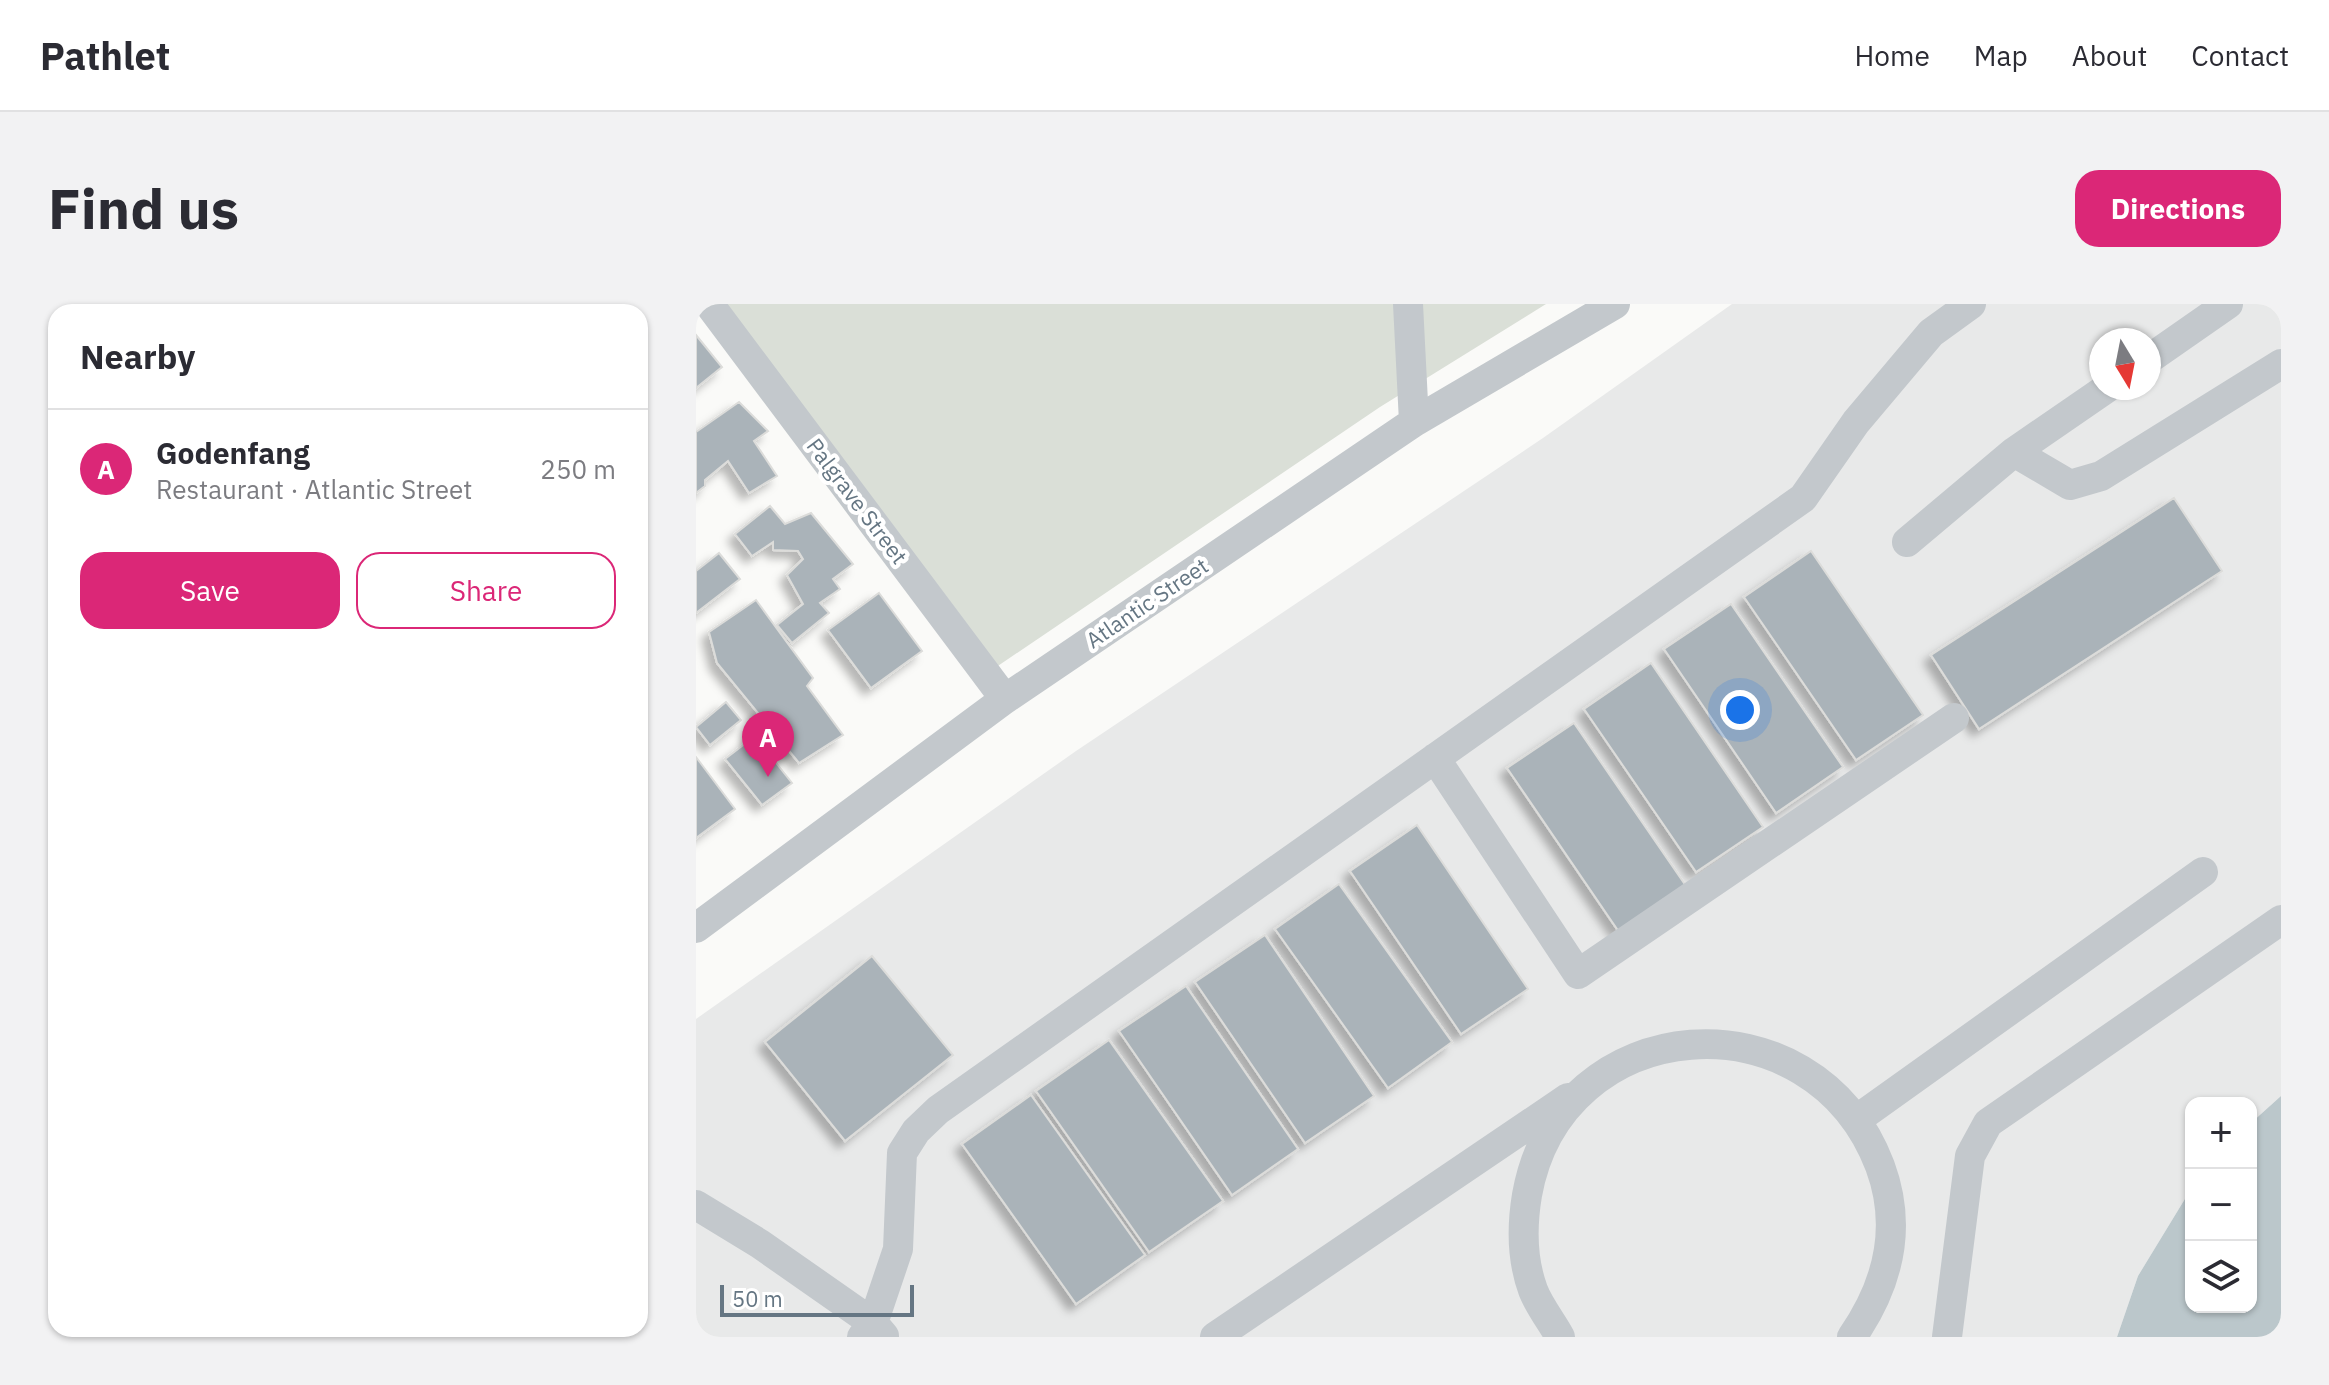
<!DOCTYPE html>
<html lang="en">
<head>
<meta charset="utf-8">
<style>
	:root { --surface:#fff; --page:#f2f2f3; --text:#2b2b33; --muted:#7c7c81; --line:#e1e1e2; --accent:#db2777 }
	body { margin:0; font-family:"IBM Plex Sans",sans-serif; background:var(--page); color:var(--text) }
	.controls { position:absolute; right:24px; bottom:24px; display:grid; overflow:hidden; border-radius:16px; box-shadow:0 2px 6px #0004 }
	.controls button { width:72px; height:72px; display:grid; place-items:center; padding:0; border:0; border-bottom:2px solid var(--line); background:var(--surface); color:var(--text); font:40px sans-serif }
	.compass { position:absolute; left:1393px; top:24px; width:72px; height:72px; border-radius:50%; background:var(--surface); box-shadow:0 2px 6px #0004; rotate:170deg }
	.scale { position:absolute; left:24px; bottom:20px; width:194px; box-sizing:border-box; padding-left:8px; border:4px solid #657683; border-top:0; font-size:22px; line-height:28px; white-space:nowrap; color:#657683; -webkit-text-stroke:6px #fff; paint-order:stroke }
	.you { position:absolute; left:1044px; top:406px; width:28px; height:28px; margin:-20px; border:6px solid #fff; border-radius:50%; background:#1a73e8; box-shadow:0 0 0 12px #1a73e833 }
	.badge { display:grid; place-items:center; width:52px; height:52px; border-radius:50%; background:var(--accent); color:#fff; font-size:26px; font-weight:700 }
	.pin { position:absolute; translate:-50% -66px; filter:drop-shadow(0 2px 4px #0008) }
	.pin::after { content:''; position:absolute; top:42px; width:28px; height:24px; background:inherit; clip-path:polygon(0 0,100% 0,50% 100%) }
	.list { margin:0; padding:0; list-style:none }
	h2 { display:flex; justify-content:space-between; align-items:center; height:104px; margin:0; padding:0 32px; font-size:34px }
	h2 small { font-size:26px; font-weight:400; color:var(--muted) }
	.list li { display:grid; grid-template-columns:52px 1fr auto; gap:24px; align-items:center; box-sizing:border-box; height:120px; padding:0 32px; border-top:2px solid var(--line) }
	.list b { display:block; font-size:30px; white-space:nowrap }
	.list p { margin:0; font-size:26px; white-space:nowrap; color:var(--muted) }
	.list em { font-size:26px; font-style:normal; color:var(--muted) }
	.actions { display:flex; gap:16px; padding:24px 32px }
	.actions a { flex:1; padding:18px 0; border:2px solid var(--accent); border-radius:24px; text-align:center; font-size:28px; color:var(--accent) }
	.actions .main { background:var(--accent); color:#fff }
	.icon { flex:none; width:44px; height:44px; fill:none; stroke:currentColor; stroke-width:2; stroke-linecap:round; stroke-linejoin:round }
	.map { position:relative; flex:none; width:1585px; height:1033px; overflow:hidden; border-radius:24px }
	header { display:flex; align-items:center; gap:48px; box-sizing:border-box; height:112px; padding:0 40px; background:var(--surface); border-bottom:2px solid var(--line) }
	header strong { font-size:38px }
	nav { display:flex; gap:44px; margin-inline-start:auto; font-size:28px }
	.intro { display:flex; align-items:center; justify-content:space-between; box-sizing:border-box; height:192px; padding:0 48px }
	h1 { margin:0; font-size:56px }
	.button { padding:20px 36px; border-radius:24px; background:var(--accent); color:#fff; font-size:28px; font-weight:700 }
	main { display:flex; gap:48px; padding:0 48px }
	aside { flex:1; background:var(--surface); border-radius:24px; box-shadow:0 2px 6px #0004 }
	.map>svg:first-child { display:block }
</style>
</head>
<body>
<header>
<strong>Pathlet</strong>
<nav><a>Home</a><a>Map</a><a>About</a><a>Contact</a></nav>
</header>
<div class="intro"><h1>Find us</h1><a class="button">Directions</a></div>
<main>
<aside>
<h2>Nearby<small></small></h2>
<ul class="list">
<li><span class="badge">A</span><div><b>Godenfang</b><p>Restaurant · Atlantic Street</p></div><em>250 m</em></li>
</ul>
<div class="actions"><a class="main">Save</a><a>Share</a></div>
</aside>
<div class="map">
<svg width="1585" height="1033" viewBox="0 0 1585 1033">
	<defs>
		<filter id="shadow"><feDropShadow dx="-7" dy="7" stdDeviation="4" flood-color="#0004"/></filter>
	</defs>
	<rect width="100%" height="100%" fill="#fafaf8"/>
	<path fill="#e8e9e9" fill-rule="evenodd" d="M1036 0H1585V792L1555 819V799H1495V885L1442 972 1421 1033H0V715L380 447 847 134ZM1405 36H1453V84H1405Z"/>
	<path fill="#dadfd7" d="M13 0H850L684 103 290 370Z"/>
	<path fill="#bbc7cb" d="M1585 792V1033H1421L1442 972 1495 885V1003H1555V819Z"/>
	<path fill="#aab3b9" stroke="#dcdcda" stroke-width="2" filter="url(#shadow)" d="M0 31 26 63 0 84Z
		M43 98 72 127 58 137 81 172 53 189 32 157 9 176V182L0 189V128Z
		M1478 194 1526 267 1283 425 1235 351Z
		M74 202 89 220 115 209 157 260 137 275 144 285 124 299 133 309 96 339 81 321 107 300 91 271 107 255 102 247 77 246V238L56 252 39 230Z
		M1115 247 1227 411 1160 456 1048 293Z
		M23 249 44 275 0 309V267Z
		M183 289 226 347 175 384 132 326Z
		M60 296 117 374 111 382 147 431 103 459 21 359 13 328Z
		M1035 300 1147 463 1080 509 968 345Z
		M955 359 1067 523 1000 568 888 405Z
		M30 398 45 416 14 441 0 423Z
		M878 419 990 582 923 628 811 464Z
		M59 432 96 479 66 501 29 455Z
		M0 453 39 505 0 534Z
		M721 521 832 685 765 730 654 567Z
		M643 580 756 738 692 784 579 625Z
		M569 631 678 792 609 839 499 678Z
		M176 652 257 751 149 837 69 738Z
		M490 682 602 845 536 891 423 727Z
		M413 736 527 897 453 948 340 787Z
		M335 791 449 951 380 1000 266 840Z"/>
	<g fill="none" stroke-linecap="round" stroke-linejoin="round">
		<path stroke="#c3c8cc" stroke-width="30" d="M13 0 309 395
			M712 0 718 118
			M1453 55 1532 0
			M1318 148 1374 181 1405 172 1585 60
			M1211 238 1318 148 1411 84
			M739 454 882 670 1258 414
			M0 624 309 395 718 118 919 0
			M1160 816 1507 568
			M0 901 64 940 177 1019 188 1032
			M166 1033 177 1019 202 945 206 849 220 827 242 806 1107 194 1160 118 1235 29 1275 0
			M519 1033 872 794
			M864 1033C856 1018 843 1002 837 986 826 956 826 921 831 891 864 705 1117 686 1184 862 1207 924 1192 981 1156 1033
			M1251 1033 1274 852 1292 819 1585 616"/>
	</g>
	<g text-anchor="middle" stroke-width="8" stroke-linejoin="round" paint-order="stroke">
		<g font-size="22" fill="#657683" stroke="#fff">
			<text transform="translate(161 197) rotate(53)" y="8">Palgrave Street</text>
			<text transform="translate(451 299) rotate(-34)" y="8">Atlantic Street</text>
		</g>
	</g>
</svg>
<div class="controls">
<button>+</button>
<button>−</button>
<button><svg class="icon" aria-label="layers" viewBox="0 0 24 24"><path d="M12 4l9 5-9 5-9-5zM3 14l9 5 9-5"/></svg></button>
</div>
<svg class="compass" viewBox="-18 -18 36 36"><path d="M0-13l5 13h-10z" fill="#e53935"/><path d="M0 13l5-13h-10z" fill="#7c7c81"/></svg>
<div class="scale">50 m</div>
<div class="you"></div>
<div class="pin badge" style="left:72px;top:473px">A</div>
</div>
</main>
</body>
</html>
